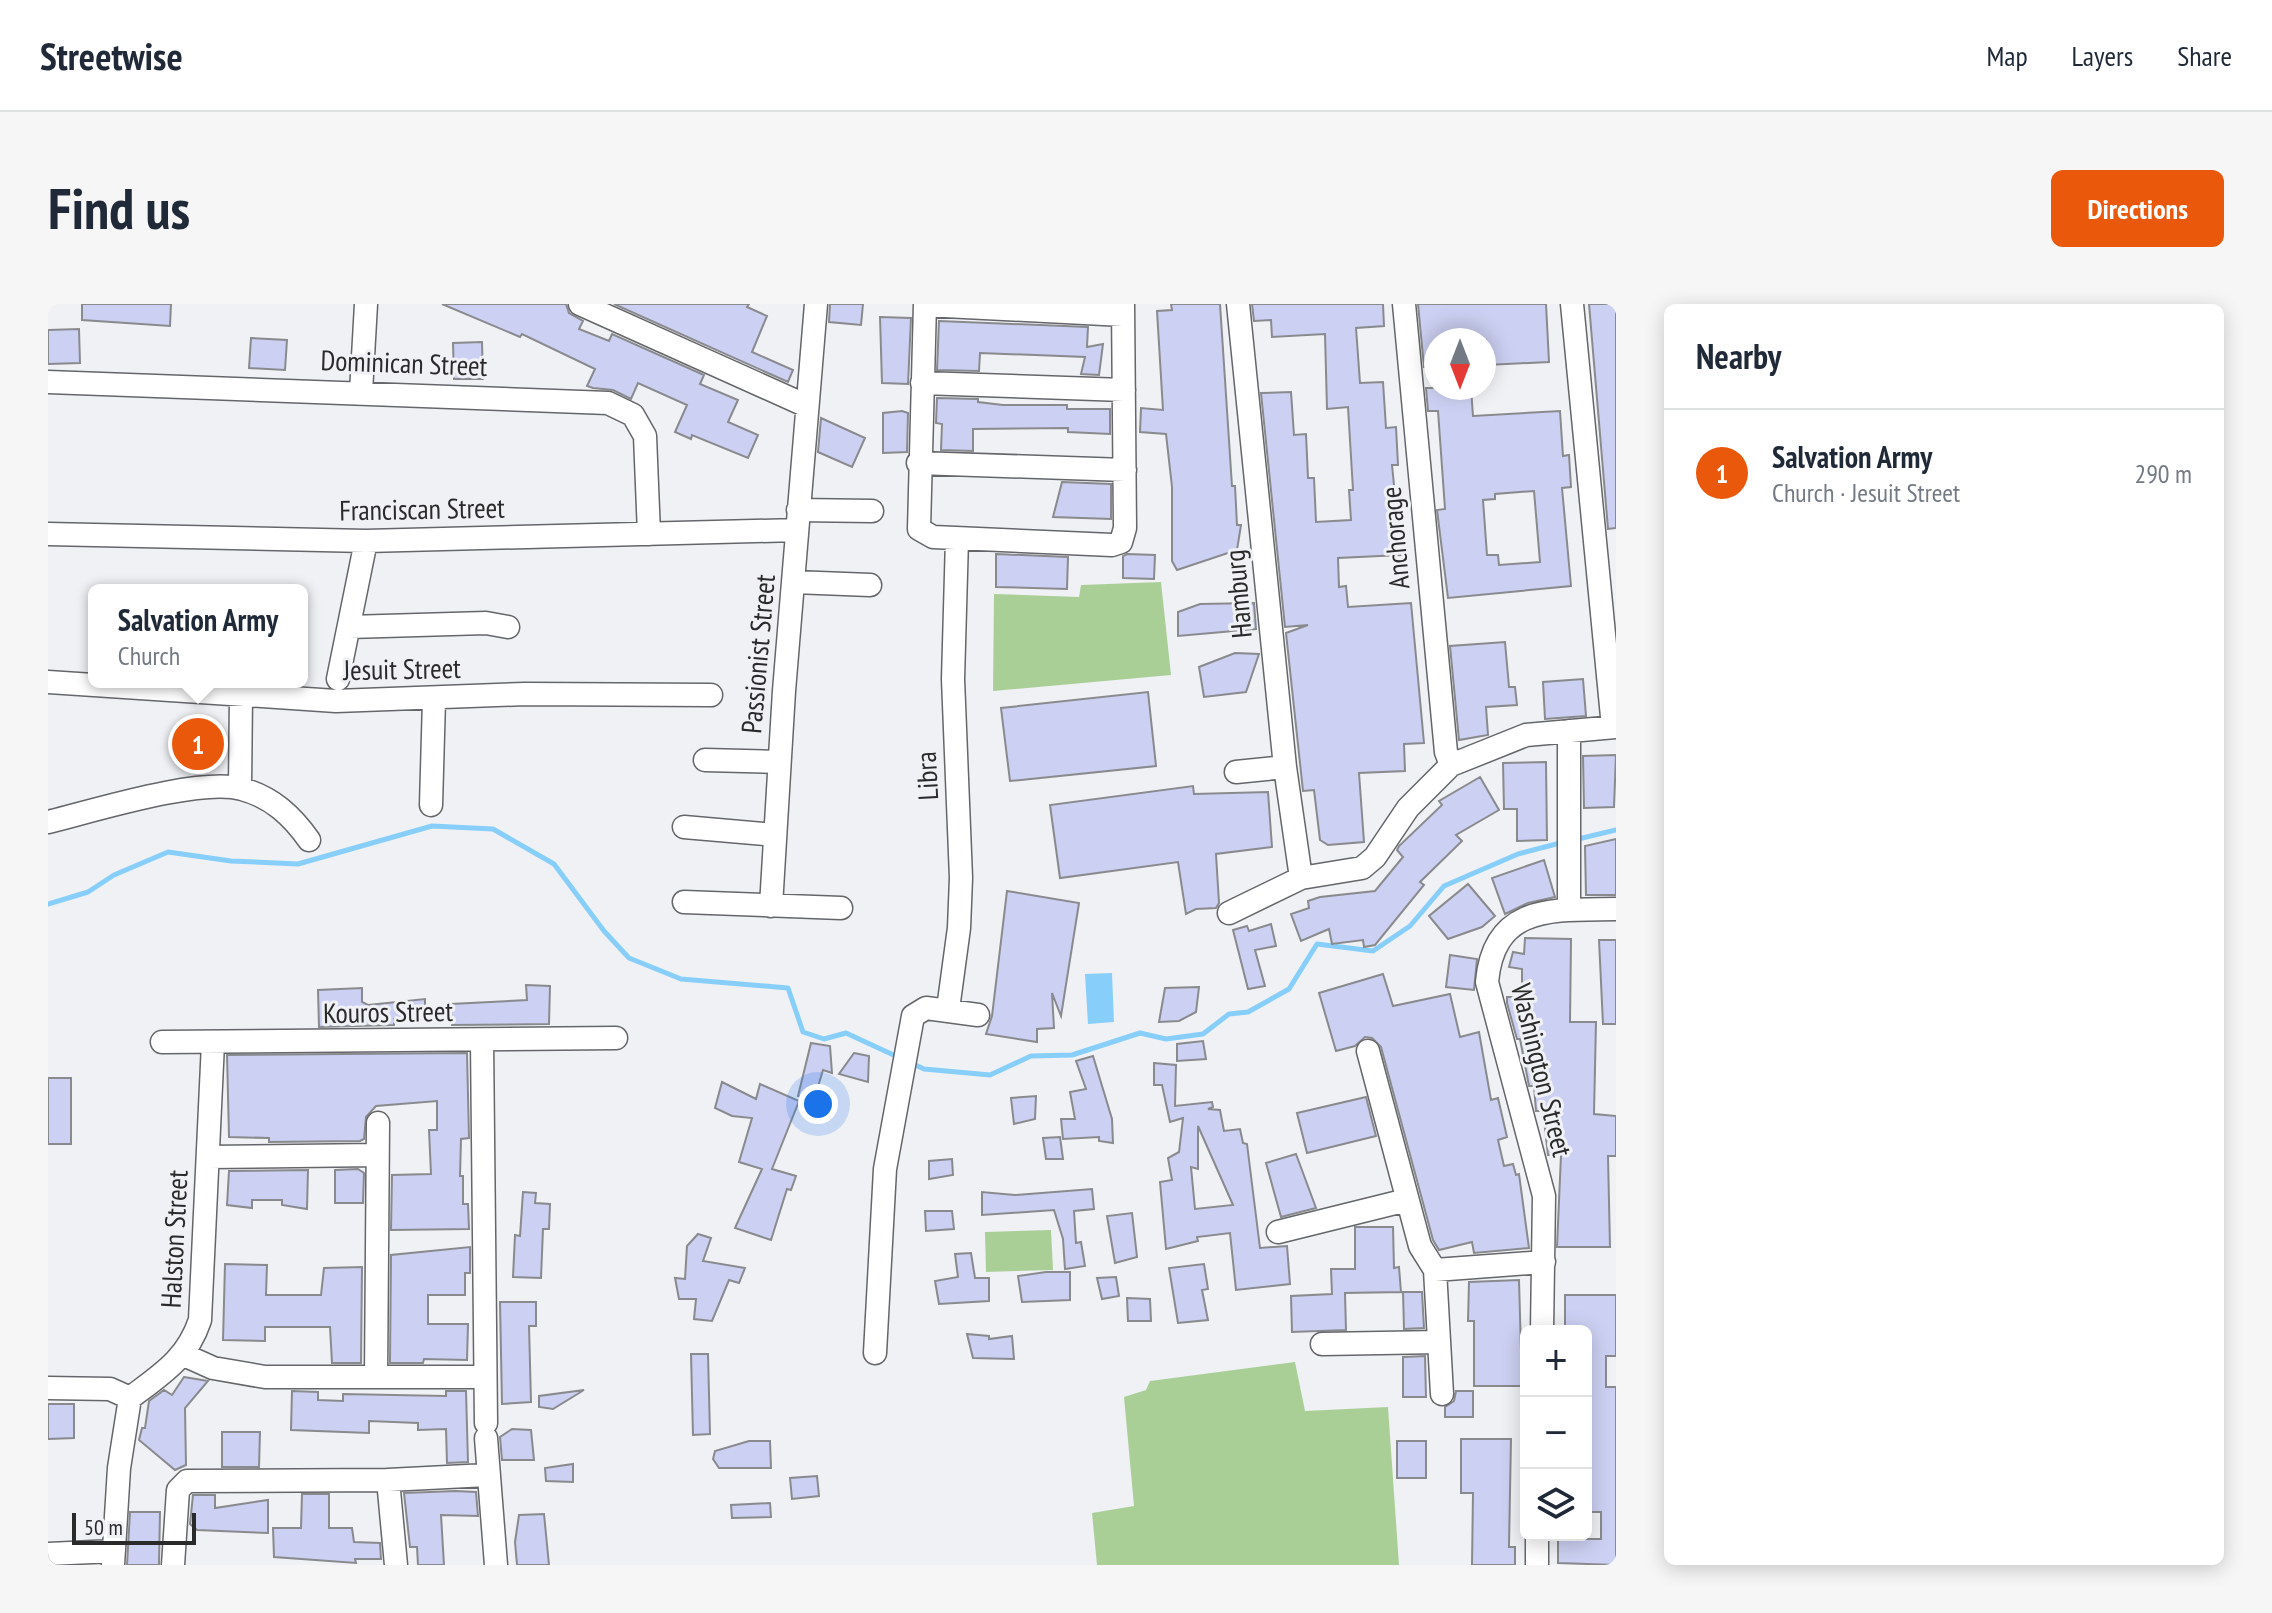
<!DOCTYPE html>
<html lang="en">
<head>
<meta charset="utf-8">
<style>
	:root { --surface:#fff; --page:#f6f6f7; --text:#1f2937; --muted:#747a83; --line:#e0e1e3; --accent:#ea580c }
	body { margin:0; font-family:"PT Sans Narrow",sans-serif; background:var(--page); color:var(--text) }
	.controls { position:absolute; right:24px; bottom:24px; display:grid; overflow:hidden; border-radius:12px; box-shadow:0 4px 20px #0003 }
	.controls button { width:72px; height:72px; display:grid; place-items:center; padding:0; border:0; border-bottom:2px solid var(--line); background:var(--surface); color:var(--text); font:40px sans-serif }
	.compass { position:absolute; left:1376px; top:24px; width:72px; height:72px; border-radius:50%; background:var(--surface); box-shadow:0 4px 20px #0003; rotate:180deg }
	.scale { position:absolute; left:24px; bottom:20px; width:124px; box-sizing:border-box; padding-left:8px; border:4px solid #2a2a2b; border-top:0; font-size:22px; line-height:28px; white-space:nowrap; color:#2a2a2b; -webkit-text-stroke:6px #f0f1f5; paint-order:stroke }
	.you { position:absolute; left:770px; top:800px; width:28px; height:28px; margin:-20px; border:6px solid #fff; border-radius:50%; background:#1a73e8; box-shadow:0 0 0 12px #1a73e833 }
	.badge { display:grid; place-items:center; width:52px; height:52px; border-radius:50%; background:var(--accent); color:#fff; font-size:26px; font-weight:700 }
	.pin { position:absolute; translate:-50% -50%; border:4px solid #fff; box-shadow:0 2px 8px #0006 }
	.popup { position:absolute; left:40px; top:280px; width:220px; height:104px; box-sizing:border-box; display:grid; place-content:center; border-radius:12px; background:var(--surface); filter:drop-shadow(0 2px 6px #0005); font-size:26px; white-space:nowrap; color:var(--muted) }
	.popup b { font-size:30px; color:var(--text) }
	.popup::after { content:''; position:absolute; left:50%; top:100%; margin-left:-16px; border:16px solid transparent; border-top-color:var(--surface) }
	.list { margin:0; padding:0; list-style:none }
	h2 { display:flex; justify-content:space-between; align-items:center; height:104px; margin:0; padding:0 32px; font-size:34px }
	h2 small { font-size:26px; font-weight:400; color:var(--muted) }
	.list li { display:grid; grid-template-columns:52px 1fr auto; gap:24px; align-items:center; box-sizing:border-box; height:128px; padding:0 32px; border-top:2px solid var(--line) }
	.list b { display:block; font-size:30px; white-space:nowrap }
	.list p { margin:0; font-size:26px; white-space:nowrap; color:var(--muted) }
	.list em { font-size:26px; font-style:normal; color:var(--muted) }
	.icon { flex:none; width:44px; height:44px; fill:none; stroke:currentColor; stroke-width:2; stroke-linecap:round; stroke-linejoin:round }
	.map { position:relative; flex:none; width:1568px; height:1261px; overflow:hidden; border-radius:12px }
	header { display:flex; align-items:center; gap:48px; box-sizing:border-box; height:112px; padding:0 40px; background:var(--surface); border-bottom:2px solid var(--line) }
	header strong { font-size:38px }
	nav { display:flex; gap:44px; margin-inline-start:auto; font-size:28px }
	.intro { display:flex; align-items:center; justify-content:space-between; box-sizing:border-box; height:192px; padding:0 48px }
	h1 { margin:0; font-size:56px }
	.button { padding:20px 36px; border-radius:12px; background:var(--accent); color:#fff; font-size:28px; font-weight:700 }
	main { display:flex; gap:48px; padding:0 48px }
	aside { flex:1; background:var(--surface); border-radius:12px; box-shadow:0 4px 20px #0003 }
	.map>svg:first-child { display:block }
</style>
</head>
<body>
<header>
<strong>Streetwise</strong>
<nav><a>Map</a><a>Layers</a><a>Share</a></nav>
</header>
<div class="intro"><h1>Find us</h1><a class="button">Directions</a></div>
<main>
<div class="map">
<svg width="1568" height="1261" viewBox="0 0 1568 1261">
	<rect width="100%" height="100%" fill="#f0f1f5"/>
	<path fill="#a9cf97" d="M1113 278 1123 371 945 387 946 290 1031 293 1033 281Z
		M1003 926 1005 966 938 968 937 928Z
		M1247 1058 1257 1107 1340 1103 1351 1261H1049L1044 1209 1086 1202 1076 1093 1098 1086 1102 1077Z"/>
	<path fill="#87cffa" d="M1064 669 1066 718 1040 720 1037 670Z"/>
	<g fill="none" stroke-linecap="round" stroke-linejoin="round">
		<path stroke="#87cffa" stroke-width="5" d="M1526 536 1568 526
			M0 600 40 588 66 571 120 548 183 557 250 560 384 522 445 525 506 560 556 627 581 654 633 675 740 684 755 728 776 735 798 729 852 754
			M861 758 876 765 942 771 983 752 1024 751 1092 729 1118 735 1155 730 1181 710 1200 708 1241 685 1269 640 1325 647 1362 622 1396 582 1470 550 1516 538"/>
	</g>
	<path fill="#ccd0f2" stroke="#898a8d" stroke-width="2" fill-rule="evenodd" d="M34 0H123L122 22 34 16Z
		M394 0H518L521 9 535 17 531 25 561 37 564 30 656 71 652 80 690 96 680 118 710 131 700 154 644 131 643 135 627 128 639 101 590 79 583 95 565 86 545 84 539 82 547 65 474 30 472 33Z
		M566 0H701L699 3 719 12 704 48 745 66 740 78Z
		M782 0H815L813 21 781 18Z
		M1123 0H1172L1184 182H1187L1189 221H1193L1189 246 1129 266 1124 257V183L1118 130 1092 128 1093 104 1115 106 1109 7 1124 6Z
		M1204 0H1335L1336 22 1308 24 1312 79 1335 78 1338 124 1348 123 1350 161H1344L1353 251 1290 254 1291 283 1298 282 1300 303 1363 299 1376 439 1356 440 1357 467 1311 469 1316 538 1280 541 1272 536 1266 486 1255 487 1238 329 1260 321 1237 323 1213 89 1243 88 1246 131 1258 130 1260 174H1266L1268 218 1303 216 1301 186H1305L1300 103 1279 105 1277 30 1224 33 1223 16 1206 17Z
		M1370 0H1498L1501 58 1439 61 1438 36H1388V63H1376Z
		M1541 0H1568V224L1560 225Z
		M832 13 863 14 860 80 834 79Z
		M891 17 1040 23 1039 43 1055 40 1051 71 1033 70 1037 53 932 49 931 67 889 66Z
		M31 25 32 59 0 60V26Z
		M203 34 239 36 237 66 201 64Z
		M434 38 435 75H406L405 39Z
		M1378 84H1423L1425 112 1512 107 1515 152 1521 151 1523 183 1514 184 1523 282 1400 294 1389 206 1397 205 1390 107H1380ZM1486 187 1492 258 1451 261 1450 251H1439L1435 196 1447 195V190Z
		M889 94 930 95V98L955 101H1019V105H1062V130L1020 128V124L925 125V147L893 146 894 120 888 119Z
		M854 107 860 109 859 148 835 149V109Z
		M773 114 817 134 804 163 770 148Z
		M1014 178 1063 180V215L1005 213Z
		M948 250 1020 253 1019 285 948 283Z
		M1079 250 1107 251 1106 275 1075 274V252Z
		M1206 299 1208 325 1130 332V308L1152 300Z
		M1457 338 1461 383H1467L1469 401 1438 403 1440 431 1411 436 1402 342Z
		M1187 349 1211 350 1198 388 1156 393 1151 363Z
		M1535 375 1538 412 1497 415 1495 378Z
		M1100 388 1108 462 962 477 953 404Z
		M1568 451 1566 503 1536 504 1535 452Z
		M1498 458 1499 536 1469 537V505H1456L1455 459Z
		M1432 473 1451 506 1408 531 1414 537 1372 578 1376 581 1327 641 1316 643 1315 636 1284 640 1281 625 1253 637 1243 610 1261 604 1260 597 1272 593 1327 587 1355 553 1349 546 1351 542 1394 501 1391 497Z
		M1145 482 1146 490 1220 488 1224 543 1168 550 1171 599 1168 604 1148 605 1138 610 1130 558 1012 574 1002 501Z
		M1568 535V591H1538L1537 542Z
		M1496 556 1507 593 1480 599 1457 610 1444 574Z
		M1420 580 1447 612 1434 623 1400 635 1381 612Z
		M959 587 1031 599 1013 712 1004 689 1006 724 989 725V738L938 730 944 712Z
		M1223 620 1228 642 1207 646 1217 682 1200 685 1185 626 1199 622 1201 627Z
		M1477 634 1523 635 1522 718H1548L1546 810 1568 812V852H1560L1562 943H1509L1513 851H1500L1495 807H1488L1486 782H1481L1472 735H1469L1459 699V693H1474V665L1461 663 1465 648 1476 650Z
		M1551 636H1568V720H1555Z
		M1402 651 1429 655 1426 686 1398 683Z
		M1335 670 1345 702 1402 690 1412 733 1431 728 1443 796 1450 794 1459 833 1450 836 1456 862 1465 860 1468 871 1471 870 1481 944 1426 949 1424 938 1391 946 1385 936 1333 743 1324 734 1317 733 1307 742 1288 747 1271 689Z
		M478 681 502 682 501 720 404 721 403 700 479 696Z
		M1151 683 1148 708 1131 717 1111 718 1117 684Z
		M314 684V698L320 701 377 695V715H346V721L271 723 270 686Z
		M1155 737 1158 755 1129 757V740Z
		M763 739 782 742 784 769 775 766 766 796 750 792Z
		M419 749 421 834 413 835 412 872H415V900H420L421 925 343 926 344 871 383 870 381 826H389V797L328 802 318 813 316 835 312 837 221 838V834L181 833 179 751Z
		M806 749 821 752 820 778 791 770Z
		M1045 752 1064 815 1065 839 1051 837V833L1015 835 1013 815H1027L1022 788 1038 785 1028 757Z
		M1106 759 1128 761 1127 802 1164 798 1165 803 1160 805 1172 806 1176 827 1192 825 1195 839 1199 840 1212 944 1239 942 1242 980 1188 986 1182 929 1149 933 1150 937 1118 945 1112 878 1124 876 1120 854 1131 848 1135 814 1122 818 1114 781H1106ZM1150 822 1185 901 1147 905 1143 863 1150 865Z
		M0 774H23V840H0Z
		M674 778 708 795 712 780 751 797 724 865 748 872 743 886 739 885 723 936 687 924 714 865 691 858 704 814 684 812 667 804Z
		M988 792 987 815 966 820 963 794Z
		M1318 793 1328 832 1259 849 1249 809Z
		M1012 833 1015 855H998L995 834Z
		M1248 850 1268 904 1233 913 1218 859Z
		M904 855 905 871 881 875V857Z
		M310 865 316 869 315 899H287V866Z
		M260 866 259 905 234 901V896H204V904L179 901 181 867Z
		M1044 885 1046 905 1026 907 1028 939 1033 938 1037 962 1017 965 1015 935 1006 906 934 911V888L967 891Z
		M475 888 488 889 487 899 502 900 501 925H495L493 974 465 973 467 931 472 932Z
		M877 907H904L906 925 878 927Z
		M1084 909 1089 953 1067 959 1059 912Z
		M1307 923H1345L1346 964 1351 963 1353 988 1297 989 1298 1026 1244 1028 1243 992 1284 990 1283 965H1307Z
		M650 930 663 934 655 957 697 964 691 979 681 976 664 1017 646 1015 648 995H631L627 974 637 975 639 942Z
		M422 943V969H417V991H380V1020H420L419 1056 376 1055 375 1059H342L343 951Z
		M923 949 927 974H941V997L891 1000 887 977 910 973 907 950Z
		M177 960 219 961 218 991H273L276 964 314 963 313 1059H284L282 1023H217V1037L175 1036Z
		M1156 960 1160 985 1154 986 1160 1016 1130 1019 1121 964Z
		M998 968H1022V996L974 998 970 972Z
		M1068 973 1071 992 1054 995 1049 974Z
		M1471 976 1474 1082H1426V1017H1420L1421 978Z
		M1355 988H1374L1376 1024 1356 1025Z
		M1517 991H1568V1052H1558V1083H1568V1261L1510 1259V1235H1553V1208H1538V1027H1517Z
		M1079 994 1102 995 1103 1017H1080Z
		M452 998H488V1022H481L483 1098 454 1100Z
		M919 1030 941 1032V1035L964 1032 966 1055 925 1054Z
		M643 1050H660L662 1130 645 1131Z
		M1377 1052 1378 1093H1355V1053Z
		M136 1073 160 1077 137 1104 138 1161 127 1166 91 1136 94 1124H97L101 1097 116 1086 124 1091Z
		M536 1086 505 1105 491 1103V1092Z
		M244 1087 270 1088V1096L295 1097V1090L398 1092V1087H418L420 1158 399 1159 398 1125 370 1126V1119L321 1117V1129L243 1126Z
		M1408 1087H1425V1113H1397V1103L1406 1097Z
		M0 1100H26V1134L0 1135Z
		M464 1125 483 1126 486 1156H454L452 1133Z
		M174 1128H212L211 1163H174Z
		M1413 1135H1463L1461 1243H1467V1261H1424L1425 1189H1413Z
		M701 1137H722L723 1164H671L665 1155 667 1147Z
		M1349 1137H1378V1174H1349Z
		M525 1160V1178L498 1177 497 1164Z
		M769 1172 771 1192 744 1195 742 1174Z
		M408 1187 428 1188 430 1212 393 1211 396 1261H370L369 1243H362L356 1189Z
		M254 1190H281V1224H304L306 1238 332 1239 333 1255H307L308 1259 226 1253 225 1224H253Z
		M145 1191H167V1204L220 1196V1229L149 1226 142 1220Z
		M722 1199 723 1213 684 1214 683 1201Z
		M82 1208H112L111 1261H79Z
		M496 1210 501 1261H469L467 1238 471 1211Z"/>
	<g fill="none" stroke-linecap="round" stroke-linejoin="round">
		<g stroke="#65666a" stroke-width="25">
			<path id="minor" d="M532 0 759 102
				M877 0 871 225 885 233 1064 241 1073 238 1077 224 1075 0
				M1190 0 1237 463 1253 574
				M1356 0 1398 448 1403 461
				M1524 0 1565 423
				M877 1 1075 11
				M0 78 560 99 585 111 597 132 601 230
				M874 79 1076 86
				M313 88 318 0
				M870 159 1077 166
				M750 206 824 207
				M0 230 318 237 749 226
				M746 278 822 281
				M301 323 438 319 460 323
				M290 375 318 237
				M0 378 288 397 477 390 663 391
				M657 456 731 458
				M1188 468 1237 463
				M192 484 193 390
				M383 501 386 396
				M0 518C45 507 153 473 194 485 224 493 244 512 261 536
				M636 523 727 531
				M636 598 793 604
				M723 602 736 387 768 0
				M1521 606V427
				M1181 609 1253 574 1314 564 1327 553 1360 504 1403 461 1478 431 1568 423
				M900 705 911 624 913 574 905 375 909 235
				M434 737 438 1119
				M114 738 568 734
				M1320 747 1372 942 1387 966 1394 1090
				M160 853 329 851
				M1230 928 1359 896
				M1387 966 1496 958
				M1494 1027 1496 892 1439 678C1446 599 1507 606 1568 605
				M1274 1040 1391 1038
				M827 1049 837 865 865 712 878 704 930 711
				M136 1051 165 1064 217 1073H437
				M328 1073 330 819
				M0 1084 62 1085 82 1094
				M438 1134 448 1261
				M340 1176 348 1261
				M0 1250 66 1247
				M65 1261 71 1164 82 1094C114 1070 139 1055 152 1016L165 739
				M125 1261 130 1186 139 1177 340 1176 439 1171
				M1489 1261V1231"/>
		</g>
		<use href="#minor" stroke="#fff" stroke-width="22"/>
	</g>
	<g text-anchor="middle" stroke-width="6" stroke-linejoin="round" paint-order="stroke">
		<g font-size="28" fill="#2a2a2b" stroke="#f0f1f5">
			<text transform="translate(356 59) rotate(2)" y="10">Dominican Street</text>
			<text transform="translate(374 205) rotate(-1)" y="10">Franciscan Street</text>
			<text transform="translate(1347 234) rotate(-95)" y="10">Anchorage</text>
			<text transform="translate(1190 290) rotate(-95)" y="10">Hamburg</text>
			<text transform="translate(710 350) rotate(-85)" y="10">Passionist Street</text>
			<text transform="translate(354 365) rotate(-1)" y="10">Jesuit Street</text>
			<text transform="translate(879 472) rotate(-93)" y="10">Libra</text>
			<text transform="translate(340 708) rotate(-1)" y="10">Kouros Street</text>
			<text transform="translate(1494 766) rotate(76)" y="10">Washington Street</text>
			<text transform="translate(126 935) rotate(-87)" y="10">Halston Street</text>
		</g>
	</g>
</svg>
<div class="controls">
<button>+</button>
<button>−</button>
<button><svg class="icon" aria-label="layers" viewBox="0 0 24 24"><path d="M12 4l9 5-9 5-9-5zM3 14l9 5 9-5"/></svg></button>
</div>
<svg class="compass" viewBox="-18 -18 36 36"><path d="M0-13l5 13h-10z" fill="#e53935"/><path d="M0 13l5-13h-10z" fill="#747a83"/></svg>
<div class="scale">50 m</div>
<div class="you"></div>
<div class="pin badge" style="left:150px;top:440px">1</div>
<div class="popup"><b>Salvation Army</b>Church</div>
</div>
<aside>
<h2>Nearby<small></small></h2>
<ul class="list">
<li><span class="badge">1</span><div><b>Salvation Army</b><p>Church · Jesuit Street</p></div><em>290 m</em></li>
</ul>
</aside>
</main>
</body>
</html>
